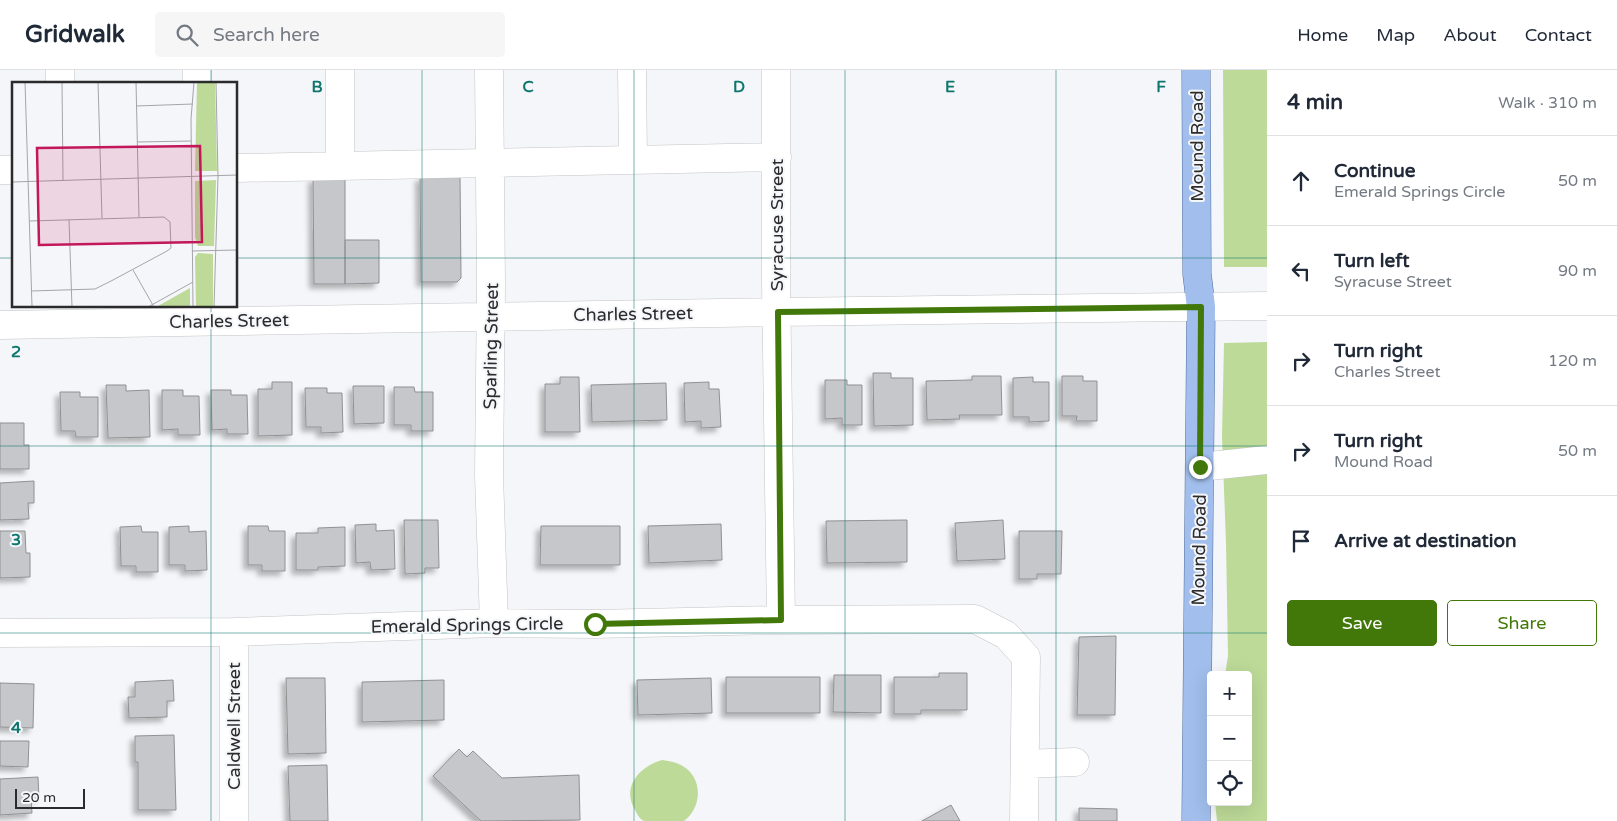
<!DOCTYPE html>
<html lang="en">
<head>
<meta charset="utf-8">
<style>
	:root { --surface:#fff; --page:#f6f6f7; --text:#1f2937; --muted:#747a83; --line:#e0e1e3; --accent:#427809 }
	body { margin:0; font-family:"Varela Round",sans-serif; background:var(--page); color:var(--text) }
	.controls { position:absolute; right:15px; bottom:15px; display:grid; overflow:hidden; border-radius:5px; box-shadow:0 5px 20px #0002 }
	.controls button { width:45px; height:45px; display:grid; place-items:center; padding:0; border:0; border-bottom:1px solid var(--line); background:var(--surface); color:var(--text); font:25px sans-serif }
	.scale { position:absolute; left:15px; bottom:12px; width:70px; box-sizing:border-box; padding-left:5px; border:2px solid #2b2b2c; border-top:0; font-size:14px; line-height:18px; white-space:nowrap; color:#2b2b2c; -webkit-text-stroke:4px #f5f6f9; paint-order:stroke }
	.stop { position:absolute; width:15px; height:15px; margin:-11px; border:4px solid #427809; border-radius:50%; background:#fff }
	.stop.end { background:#427809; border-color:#fff; box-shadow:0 1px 5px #0008 }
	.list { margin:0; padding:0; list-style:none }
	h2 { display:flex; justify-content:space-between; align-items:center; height:65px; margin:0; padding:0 20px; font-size:21px }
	h2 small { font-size:16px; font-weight:400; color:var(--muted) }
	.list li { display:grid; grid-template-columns:32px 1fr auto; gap:15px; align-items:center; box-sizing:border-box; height:90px; padding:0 20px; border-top:1px solid var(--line) }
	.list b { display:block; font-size:19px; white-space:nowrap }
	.list p { margin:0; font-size:16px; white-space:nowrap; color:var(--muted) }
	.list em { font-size:16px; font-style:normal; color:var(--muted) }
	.actions { display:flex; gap:10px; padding:15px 20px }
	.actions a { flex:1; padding:11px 0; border:1px solid var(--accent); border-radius:5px; text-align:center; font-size:18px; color:var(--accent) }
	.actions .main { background:var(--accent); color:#fff }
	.icon { flex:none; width:28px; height:28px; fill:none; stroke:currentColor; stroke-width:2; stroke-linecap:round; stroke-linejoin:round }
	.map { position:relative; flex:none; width:1267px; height:751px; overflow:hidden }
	header { display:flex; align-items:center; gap:30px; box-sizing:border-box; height:70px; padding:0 25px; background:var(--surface); border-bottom:1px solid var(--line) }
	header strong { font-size:24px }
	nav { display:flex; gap:28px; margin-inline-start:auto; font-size:18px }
	.search { width:350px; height:45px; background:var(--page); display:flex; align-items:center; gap:12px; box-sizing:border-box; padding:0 18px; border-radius:5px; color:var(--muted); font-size:19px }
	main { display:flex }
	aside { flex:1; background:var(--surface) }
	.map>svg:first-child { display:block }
</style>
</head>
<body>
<header>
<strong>Gridwalk</strong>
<div class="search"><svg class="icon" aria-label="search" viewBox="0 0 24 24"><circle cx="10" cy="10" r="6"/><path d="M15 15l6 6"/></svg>Search here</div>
<nav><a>Home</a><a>Map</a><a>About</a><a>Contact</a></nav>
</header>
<main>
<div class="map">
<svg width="1267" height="751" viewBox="0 0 1267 751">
	<defs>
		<filter id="shadow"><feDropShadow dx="-4.5" dy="4.5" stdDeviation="2.5" flood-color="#0004"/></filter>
	</defs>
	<rect width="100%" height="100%" fill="#f5f6f9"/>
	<path fill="#bdda98" d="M1223 0H1267V197H1224Z
		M1267 272V751H1217L1215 732H1248V605H1225L1228 586 1226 473 1222 366 1224 273Z
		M662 690C669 691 675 692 681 695 703 706 703 737 684 751 675 751 653 751 645 751 640 750 637 744 635 740 621 717 640 696 662 690Z"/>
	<path fill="#c6c7ca" stroke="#909193" filter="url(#shadow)" d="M460 106 461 208 457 212H421L420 107Z
		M313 108H345V214H314Z
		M345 170H379V213L345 214Z
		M873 303H891V308H913V355L874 356Z
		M972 306H1001L1002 345H959L960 349 927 350 926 311 972 310Z
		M1062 306H1083V311H1097V351H1076L1077 346H1062Z
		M560 307H579L580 362H545V314H560Z
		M1033 307V312H1049V351L1029 352V347H1013V308Z
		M825 310H847V315H862V355H842V348L825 349Z
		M272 312H292V365L258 366V319H272Z
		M709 312V319H719L721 357 701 358V351L685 352 684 313Z
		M666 313 667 350 592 352 591 315Z
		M106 315H126V321L149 320 150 367 108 368Z
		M353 316H384V353L354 354Z
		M394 317H414L415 322H433V361H411V355H394Z
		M305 318H327V323H342L343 362 321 363V357H306Z
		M162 320H183V326H199L200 365H178V359L162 360Z
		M211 320H231V325H247L248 364H227V359L212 360Z
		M60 322H80V327H98V367H76L75 361H61Z
		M0 353H24V375H29V399H0Z
		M34 411V433H28L29 449 0 450V413Z
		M404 450H438L439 498H425V503L405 504Z
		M907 450V492L827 493 826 451Z
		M1003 450 1005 489 957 491 955 453Z
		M376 454V461L394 460 395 499 371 500 370 492 356 493 355 455Z
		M721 454 722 490 649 493 648 456Z
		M141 456 142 462H158V502H136V496H121L120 457Z
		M189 456V462L206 461 207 500 185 501V495H169V457Z
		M248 456H268L269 461H285V501H262V495H248Z
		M541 456H620V495H540Z
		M345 457V496L318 497V500H296V463H318V458Z
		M0 461H25L26 483H30V507L0 508Z
		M1019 461H1062L1061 504H1037V509H1019Z
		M1116 566 1115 645H1077L1079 567Z
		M939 603H967V640H921V644H894V607H939Z
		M834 605H881V643L833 642Z
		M726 607H820V643H726Z
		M286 608H325L326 683 288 684Z
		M711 608 712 643 638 645 637 610Z
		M173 610 174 631H167V647L129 648 128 627H135V612Z
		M444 610V650L362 652V612Z
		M0 613 34 614 33 658 0 657Z
		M174 665 176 740H138V692H135V666Z
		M0 671H29L28 697 0 696Z
		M459 679 467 687 473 681 502 708 579 705 580 750 481 751 433 706Z
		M327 695 328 751H290L288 696Z
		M38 707 39 728 31 729 32 743 0 745V709Z
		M951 735 960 751H922Z
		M1079 738 1117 739V751H1079Z"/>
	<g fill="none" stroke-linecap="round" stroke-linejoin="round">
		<g stroke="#c3c4c6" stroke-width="29">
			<path id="minor" d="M60 0V14
				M489 0 491 216 489 405 494 553
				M632 0 633 90
				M776 0V212L781 550
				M197 14V0
				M340 96V0
				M236 98 777 87
				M0 100H14
				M0 255 778 242 1267 236
				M1200 397 1267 390
				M234 562V751
				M0 563 234 562 494 553 595 554 781 550 975 549 1006 565 1026 587 1024 751
				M1025 694 1075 692"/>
		</g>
		<g stroke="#4f6fa0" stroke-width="29">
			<path id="major" d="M1196 751 1201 237 1197 204 1196 0"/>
		</g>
		<use href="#minor" stroke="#fff" stroke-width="28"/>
		<use href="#major" stroke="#a1beec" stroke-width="28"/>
	</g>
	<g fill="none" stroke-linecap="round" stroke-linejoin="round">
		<path stroke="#427809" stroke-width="6" d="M595 554 781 550 778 242 1201 237 1200 397"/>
	</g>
	<path fill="none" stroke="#0f766e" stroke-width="1" stroke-opacity="0.55" d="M211 0V14M422 0V751M634 0V751M845 0V751M1056 0V751M0 188H14M236 188H1267M211 236V751M0 376H1267M0 563H1267"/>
	<g text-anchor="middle" stroke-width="4" stroke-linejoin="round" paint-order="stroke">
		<g font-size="18" fill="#2b2b2c" stroke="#f5f6f9">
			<text transform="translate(1197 76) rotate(-90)" y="6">Mound Road</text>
			<text transform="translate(777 155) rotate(-90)" y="6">Syracuse Street</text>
			<text transform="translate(633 244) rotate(-1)" y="6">Charles Street</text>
			<text transform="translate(229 251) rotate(-1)" y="6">Charles Street</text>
			<text transform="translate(491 276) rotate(-89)" y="6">Sparling Street</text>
			<text transform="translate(1199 480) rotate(-89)" y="6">Mound Road</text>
			<text transform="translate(467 555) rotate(-1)" y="6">Emerald Springs Circle</text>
			<text transform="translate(234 656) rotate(-90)" y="6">Caldwell Street</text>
		</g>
	</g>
	<g transform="translate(12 12)">
		<rect width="225" height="225" fill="#f5f6f9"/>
		<path d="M185 0H203L205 89H183ZM204 98 202 164H186L183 155V99ZM186 171 201 172V225H184L183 175ZM178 206V225H146V224Z" fill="#bdda98"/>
		<path fill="none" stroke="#a4a5a7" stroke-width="1" d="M13 0 20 225M50 0 51 98M86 0 90 136M124 0 127 135M124 24 181 22M125 60 179 59M0 100 225 93M57 138 60 225M18 139 152 135 158 140 159 166 155 169 101 198 83 207 19 209M180 169 225 168M121 188 142 225M136 225 181 200M181 225 179 37 182 0M202 225 206 94 204 0"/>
		<path fill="#c2185b" fill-opacity="0.15" stroke="#c2185b" stroke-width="2.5" d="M188 64 190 160 27 163 25 66Z"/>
		<rect width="225" height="225" fill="none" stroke="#2b2b2c" stroke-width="2.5"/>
	</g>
	<g font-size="16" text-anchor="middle" font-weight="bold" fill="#0f766e" stroke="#f5f6f9" stroke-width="4" stroke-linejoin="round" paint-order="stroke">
		<text x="317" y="22">B</text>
		<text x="528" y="22">C</text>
		<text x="739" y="22">D</text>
		<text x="950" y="22">E</text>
		<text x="1161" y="22">F</text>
		<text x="16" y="287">2</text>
		<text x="16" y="475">3</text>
		<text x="16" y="663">4</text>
	</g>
</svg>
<div class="controls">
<button>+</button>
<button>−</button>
<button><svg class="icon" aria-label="locate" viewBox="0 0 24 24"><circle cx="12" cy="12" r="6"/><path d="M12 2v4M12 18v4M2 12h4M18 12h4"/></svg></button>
</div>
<div class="scale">20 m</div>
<div class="stop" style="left:595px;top:554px"></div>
<div class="stop end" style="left:1200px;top:397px"></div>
</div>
<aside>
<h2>4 min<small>Walk · 310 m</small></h2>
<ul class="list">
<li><svg class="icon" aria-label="ahead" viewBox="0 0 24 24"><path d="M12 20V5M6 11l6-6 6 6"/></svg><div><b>Continue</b><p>Emerald Springs Circle</p></div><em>50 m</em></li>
<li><svg class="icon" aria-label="left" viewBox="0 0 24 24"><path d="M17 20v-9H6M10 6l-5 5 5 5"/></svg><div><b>Turn left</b><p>Syracuse Street</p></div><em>90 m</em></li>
<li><svg class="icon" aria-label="right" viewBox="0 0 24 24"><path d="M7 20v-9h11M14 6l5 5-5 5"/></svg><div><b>Turn right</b><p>Charles Street</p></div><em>120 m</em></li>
<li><svg class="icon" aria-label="right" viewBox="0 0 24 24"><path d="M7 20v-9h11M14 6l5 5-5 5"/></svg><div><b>Turn right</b><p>Mound Road</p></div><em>50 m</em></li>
<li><svg class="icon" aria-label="arrive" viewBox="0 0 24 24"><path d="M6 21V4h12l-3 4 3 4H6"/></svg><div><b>Arrive at destination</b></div></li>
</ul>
<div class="actions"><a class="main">Save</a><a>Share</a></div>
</aside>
</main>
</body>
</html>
